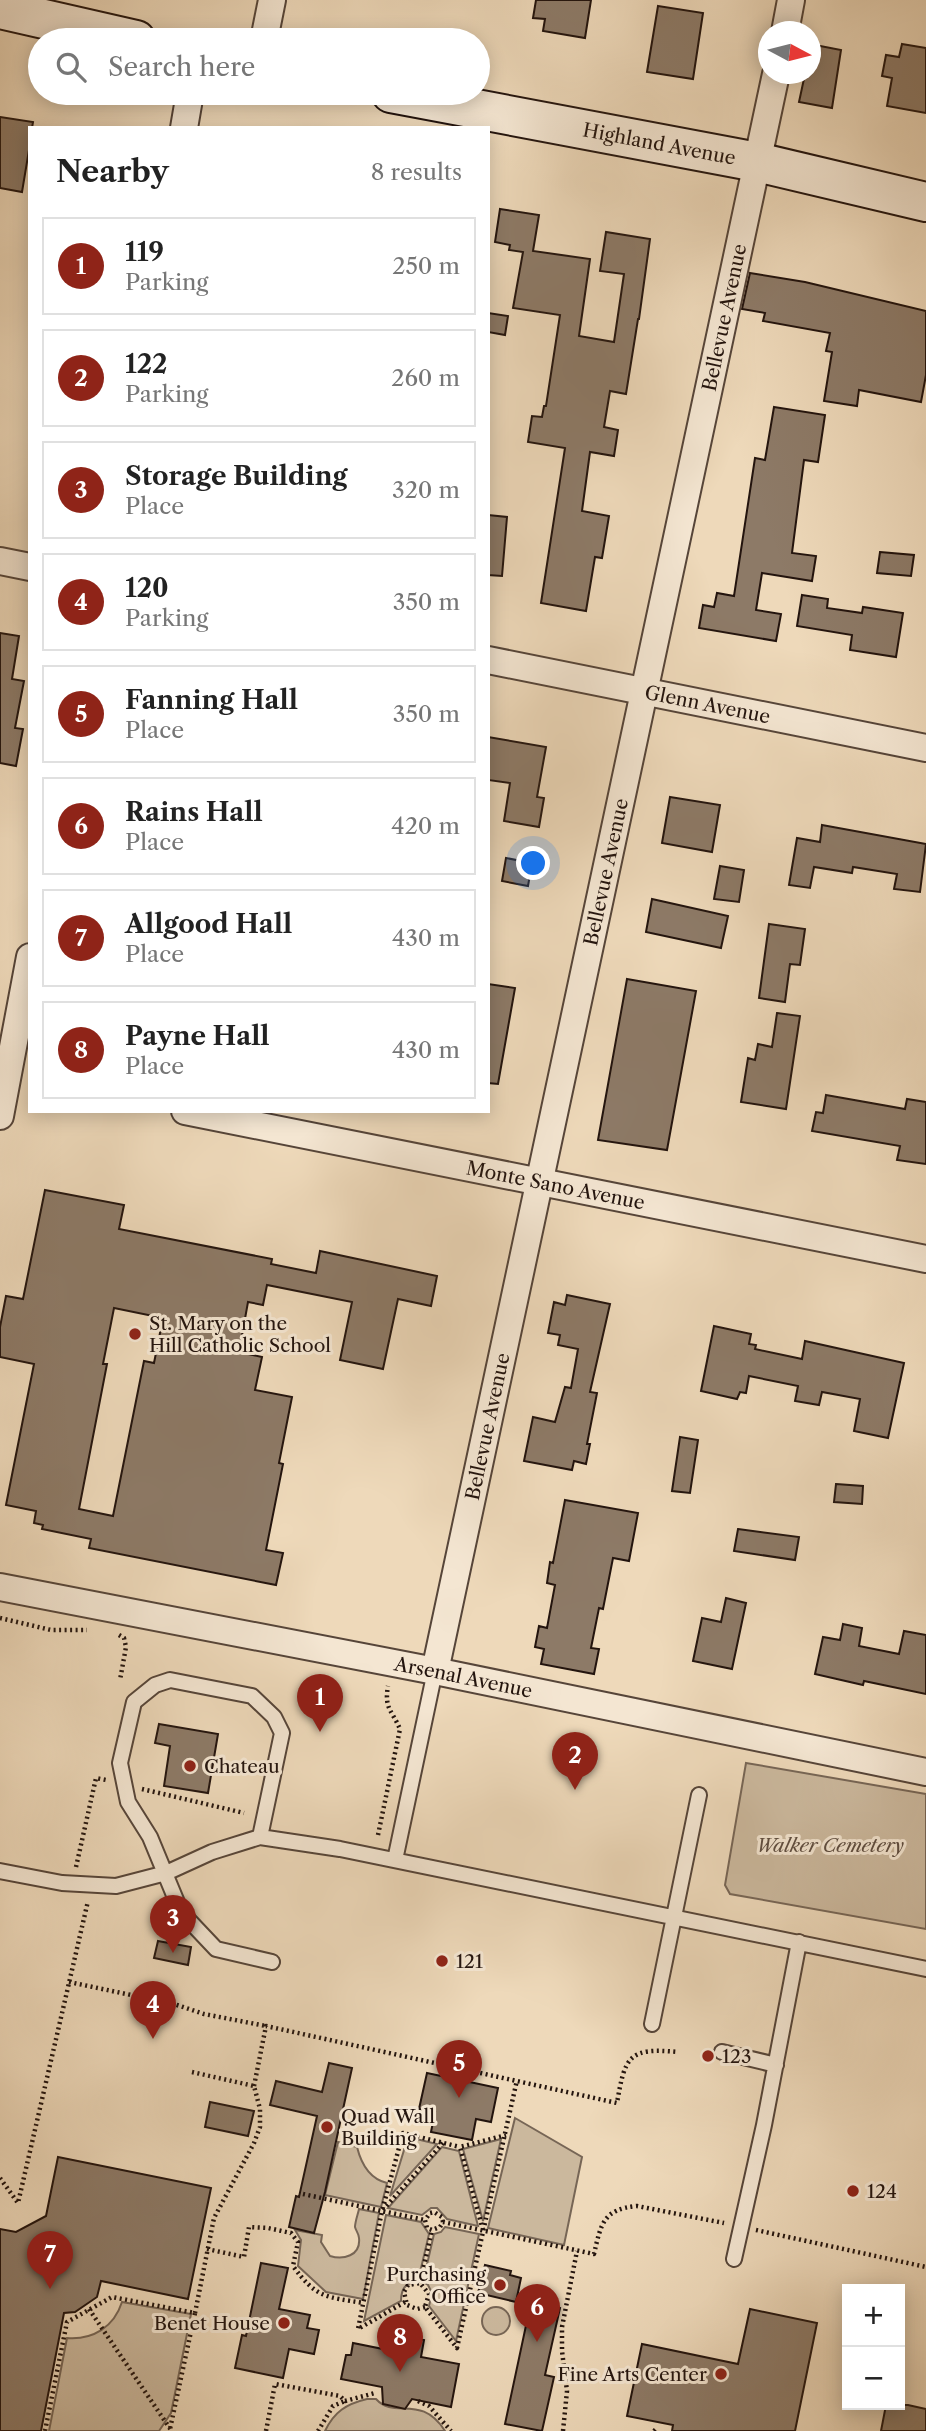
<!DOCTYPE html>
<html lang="en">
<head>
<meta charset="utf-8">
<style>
	:root { --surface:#fff; --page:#f6f6f6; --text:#222; --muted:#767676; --line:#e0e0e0; --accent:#8f2418 }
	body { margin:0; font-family:"Libre Caslon Text",serif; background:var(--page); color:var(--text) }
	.controls { position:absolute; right:21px; bottom:21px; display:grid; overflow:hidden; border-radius:0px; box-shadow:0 4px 18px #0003 }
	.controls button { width:63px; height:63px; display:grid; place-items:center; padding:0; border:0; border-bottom:2px solid var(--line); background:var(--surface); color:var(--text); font:35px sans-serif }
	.compass { position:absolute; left:758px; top:21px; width:63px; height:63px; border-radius:50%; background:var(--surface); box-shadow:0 4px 18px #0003; rotate:97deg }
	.you { position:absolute; left:534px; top:864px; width:24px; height:24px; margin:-18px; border:5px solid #fff; border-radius:50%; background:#1a73e8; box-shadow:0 0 0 10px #1a73e833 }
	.badge { display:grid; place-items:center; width:46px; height:46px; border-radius:50%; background:var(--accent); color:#fff; font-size:23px; font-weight:700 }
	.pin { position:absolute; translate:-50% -58px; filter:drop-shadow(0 2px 4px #0008) }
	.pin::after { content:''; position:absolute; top:37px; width:24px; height:21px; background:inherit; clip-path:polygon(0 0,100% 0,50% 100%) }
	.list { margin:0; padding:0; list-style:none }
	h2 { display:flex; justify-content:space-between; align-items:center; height:91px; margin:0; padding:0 28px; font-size:30px }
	h2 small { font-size:23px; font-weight:400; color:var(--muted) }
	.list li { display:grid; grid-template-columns:46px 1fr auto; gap:21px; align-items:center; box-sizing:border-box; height:98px; margin:0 14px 14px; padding:0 14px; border:2px solid var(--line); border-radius:0px }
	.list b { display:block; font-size:26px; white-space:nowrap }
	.list p { margin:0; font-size:23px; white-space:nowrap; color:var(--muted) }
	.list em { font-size:23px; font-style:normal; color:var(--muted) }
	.icon { flex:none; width:38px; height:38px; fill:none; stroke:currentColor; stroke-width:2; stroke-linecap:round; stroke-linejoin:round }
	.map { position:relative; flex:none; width:926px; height:2431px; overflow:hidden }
	.search { position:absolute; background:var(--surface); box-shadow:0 4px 18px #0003; left:28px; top:28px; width:462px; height:77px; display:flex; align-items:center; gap:18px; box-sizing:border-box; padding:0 24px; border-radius:38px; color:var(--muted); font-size:26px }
	.panel { position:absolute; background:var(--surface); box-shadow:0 4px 18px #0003; left:28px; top:126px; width:462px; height:987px; border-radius:0px }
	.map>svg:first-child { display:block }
</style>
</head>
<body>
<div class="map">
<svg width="926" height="2431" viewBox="0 0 926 2431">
	<rect width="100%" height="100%" fill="#eed9ba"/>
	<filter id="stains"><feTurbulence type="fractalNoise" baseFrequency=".00286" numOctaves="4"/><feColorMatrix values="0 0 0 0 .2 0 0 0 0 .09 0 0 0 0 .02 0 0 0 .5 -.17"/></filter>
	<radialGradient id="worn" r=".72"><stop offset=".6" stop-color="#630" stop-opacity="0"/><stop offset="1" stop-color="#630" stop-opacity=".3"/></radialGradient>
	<path fill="#cbb89d" stroke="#776656" stroke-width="2" d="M746 1763 926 1794V1929L730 1894 725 1885Z
		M515 2118 582 2157 564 2245 488 2228Z
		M408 2137 437 2144 390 2196Z
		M501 2139 483 2221 463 2149Z
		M338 2142 357 2147C361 2163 370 2179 387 2183L381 2207 325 2195Z
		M442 2147 459 2151 478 2226 447 2219 437 2208H431L422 2215 388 2208Z
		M359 2209 379 2213 363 2299 326 2292 298 2266 301 2240 295 2230 322 2235 321 2242 330 2256C343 2260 361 2256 359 2238 359 2234 356 2231 355 2227 355 2222 358 2214 359 2209Z
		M386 2215 421 2222 429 2234 418 2281C405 2283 401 2289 401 2301L364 2321Z
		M445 2227 479 2234 456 2341 429 2306 432 2293 428 2285 423 2282 434 2234 441 2232Z
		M122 2302 191 2314 171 2413 159 2431H49L67 2338C93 2340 114 2327 122 2302Z
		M482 2321a14 14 0 1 1 28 0a14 14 0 1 1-28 0Z
		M367 2399H376C395 2420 421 2393 445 2431H325C334 2412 346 2404 367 2399Z"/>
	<path fill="#8d7a67" stroke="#23140e" stroke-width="2" fill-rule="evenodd" d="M536 0H591L585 38 543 31 545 19 533 18Z
		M658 6 703 13 693 79 647 72Z
		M810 44 841 50 832 108 799 102 805 74H810Z
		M902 44 926 48V113L887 106 892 78 882 76 886 55 899 57Z
		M0 117 33 122 32 128H30V144L22 192 0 188Z
		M500 209 539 215 533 251 590 259 579 336 614 342 624 274 600 271 606 232 650 239 639 319H638L626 394 610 391 604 427 618 430 614 456 590 452 582 511 609 516 602 558 595 557 586 611 541 603 565 448 528 442 532 416 542 417 544 406H546L560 315 513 308 523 252 509 250 510 245 495 242Z
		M750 273 805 282 926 311V375L921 402 859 390 857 406 824 401 832 352 826 351 830 333 763 321 765 313 742 309Z
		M488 313 508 316 505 335 488 332Z
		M774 407 825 415 818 462 804 460 792 553 816 556 812 581 762 573 756 610 781 614 776 641 699 628 703 605 714 607 717 593 734 596 755 458 765 460Z
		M488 515 507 517 502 576 488 575Z
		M880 552 914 555 911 576 877 573Z
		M802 595 828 599 827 608 862 613 863 607 903 613 896 657 850 650 852 635 797 626Z
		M0 633 19 636 12 679 24 681 15 728 23 729 16 766 0 763Z
		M488 737 546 747 537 797 544 798 539 827 504 821 510 783 488 780Z
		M670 797 720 805 712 852 662 843Z
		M822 825 926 844 920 892 894 889 897 874 853 867 852 873 814 867 810 888 789 885 797 838 820 842Z
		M506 858 532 863 528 886 502 881Z
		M720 866 744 870 739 902 714 899Z
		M652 899 728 916 721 948 646 932Z
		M769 924 805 929 800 965 790 964 785 1002 759 998Z
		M627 979 696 991 667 1150 598 1140Z
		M488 984 515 988 498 1084 488 1083Z
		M777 1013 800 1016 786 1109 741 1102 748 1058 755 1060 758 1044 772 1047Z
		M826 1095 905 1109 907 1099 926 1102V1164L897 1160 900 1146 812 1131 816 1112 823 1113Z
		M45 1190 124 1205 119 1229 272 1259 271 1264 316 1273 320 1251 437 1276 431 1306 398 1299 383 1369 340 1360 352 1302 267 1285 263 1305 248 1302 239 1352 262 1357 255 1390 292 1397 279 1463 283 1464 266 1550 283 1553 276 1585 89 1548 91 1539 42 1529 43 1525 34 1523 36 1511 6 1505 34 1364 0 1357V1327L6 1296 23 1299ZM114 1308 163 1318 154 1363 144 1361 113 1516 79 1509 107 1364H103Z
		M567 1295 610 1304 590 1392 597 1393 587 1444H590L586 1464 574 1461 572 1470 524 1461 533 1417 555 1422 565 1387 571 1388 578 1349 558 1345 560 1335 548 1333 554 1302 565 1305Z
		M714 1326 751 1334 749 1344 756 1345 755 1349 802 1359 805 1341 904 1363 888 1438 854 1431 860 1399 822 1392 819 1405 795 1401 798 1386 749 1376 746 1393 740 1392 737 1399 701 1391Z
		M680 1437 698 1440 690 1493 672 1491Z
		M836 1484 863 1486 862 1504 834 1502Z
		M565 1500 638 1513 629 1561 613 1558 603 1609 599 1608 591 1648 599 1649 594 1674 541 1664 544 1649 535 1647 539 1626 547 1628 555 1585 547 1583 550 1562 553 1563Z
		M738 1529 799 1537 795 1560 734 1551Z
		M726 1598 746 1603 732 1669 693 1661 702 1618 721 1622Z
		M843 1624 862 1628 859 1646 899 1654 904 1631 926 1635V1694L864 1681 863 1685 815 1674 823 1637 840 1640Z
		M159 1724 218 1734 208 1793 164 1786 170 1746 155 1743Z
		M158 1941 191 1947 188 1965 154 1958Z
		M329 2063 352 2068 325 2192 314 2233 289 2227 296 2196 299 2197 317 2116 270 2105 276 2081 322 2092Z
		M427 2073 498 2088 491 2122 476 2119 472 2140 431 2132 435 2112 419 2109Z
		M210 2102 254 2111 248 2136 205 2127Z
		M58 2157 211 2188 188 2299 101 2281 97 2297 75 2312 64 2313 41 2431H0V2229L16 2232 46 2216Z
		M261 2263 288 2268 279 2309 310 2315 307 2328 319 2330 314 2354 289 2349 283 2378 235 2368 242 2335 246 2336Z
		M485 2265 511 2271 510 2275 521 2278 516 2302 478 2293Z
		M531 2302 560 2308 545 2375 554 2377 542 2431 505 2424Z
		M750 2309 817 2323 795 2431H672L673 2425 627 2416 642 2344 738 2364Z
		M392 2334 424 2340 421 2357 459 2364 451 2407 412 2399 405 2409 383 2404 382 2387 341 2379 346 2355H351L353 2343 388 2350Z
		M886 2405H908L926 2409V2431H881Z"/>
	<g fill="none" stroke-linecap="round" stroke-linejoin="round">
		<g stroke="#564539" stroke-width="18">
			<path id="lane" d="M260 1837 340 1849 926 1969
				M395 1860 435 1671
				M0 1871 62 1883 116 1886 166 1873 212 1852 260 1837 282 1733 274 1717 252 1696 170 1680 155 1685 134 1702 120 1763 128 1802 150 1837 181 1912 216 1949 272 1962
				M652 2024 699 1795
				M722 2052 776 2065
				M734 2259 764 2125 799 1942"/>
		</g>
		<g stroke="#564539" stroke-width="30">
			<g id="street">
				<path d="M785 32 791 0"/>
				<path d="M264 40 272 0"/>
				<path d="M184 128 190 93"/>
				<path d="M0 561 30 567"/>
				<path id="s1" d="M488 660 926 748"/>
				<path id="s2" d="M185 1111 926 1259"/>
				<path d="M0 1116 30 957"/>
				<path id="s3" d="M0 1587 435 1671 926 1772"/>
				<path id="s4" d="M435 1671 776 74"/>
			</g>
		</g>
		<g stroke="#23140e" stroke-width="42">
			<g id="secondary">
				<path d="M0 9 136 40"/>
				<path id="s5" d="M391 93 757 162 926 202"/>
			</g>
		</g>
		<path stroke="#23140e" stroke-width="4.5" stroke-dasharray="2 3.5" stroke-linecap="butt" d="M0 1618 51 1630H87
			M119 1635 124 1638 126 1647 120 1680
			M142 1789 244 1813
			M378 1835 400 1729C392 1710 384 1709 388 1686
			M76 1867 96 1778 106 1780
			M69 1982 174 2004 204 2014 266 2026
			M192 2072 254 2086 260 2109V2127L254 2143 214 2218 195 2313
			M254 2086 266 2026 617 2103C625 2057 628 2047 678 2052
			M443 2143 382 2211 403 2133 460 2147
			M0 2178 18 2203 88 1901
			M303 2194 382 2211
			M443 2222 442 2217 434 2212 430 2213 425 2220 427 2228 432 2230 440 2227 443 2222 594 2254C601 2224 603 2209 637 2206L724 2223
			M483 2230 460 2147 506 2135
			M756 2230 926 2267
			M207 2249 244 2257 249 2227 268 2228 291 2233 298 2242 293 2266C316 2298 326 2297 364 2303
			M420 2283 432 2230
			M405 2302 358 2329 382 2211 425 2220
			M425 2307 417 2309 407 2305 404 2292 408 2285 420 2283 429 2294 425 2307 457 2348 517 2080
			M89 2309 171 2430
			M418 2401 429 2406 451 2431
			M45 2431 67 2322 112 2297 195 2313 170 2429
			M266 2431 275 2384 340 2396 345 2401 375 2393
			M318 2431 333 2406 345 2401
			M563 2431 567 2391 562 2351V2327L577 2251
			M654 2431 656 2429"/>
		<use href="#lane" stroke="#f4e6d2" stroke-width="14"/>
		<use href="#street" stroke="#f4e6d2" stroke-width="26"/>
		<use href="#secondary" stroke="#f4e6d2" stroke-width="38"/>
	</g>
	<g fill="#8f2418" stroke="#f4e6d2" stroke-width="2.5">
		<circle cx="135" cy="1334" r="7"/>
		<circle cx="190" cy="1766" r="7"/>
		<circle cx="442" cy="1961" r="7"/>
		<circle cx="708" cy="2056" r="7"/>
		<circle cx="327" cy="2127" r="7"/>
		<circle cx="853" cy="2191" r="7"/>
		<circle cx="500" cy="2285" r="7"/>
		<circle cx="284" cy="2323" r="7"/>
		<circle cx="721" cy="2374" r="7"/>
	</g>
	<g text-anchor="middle" stroke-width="6" stroke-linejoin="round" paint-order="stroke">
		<g font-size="19" fill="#23140e" stroke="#f4e6d2">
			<text dy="7" stroke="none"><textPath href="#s5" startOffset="273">Highland Avenue</textPath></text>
			<text dy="7" stroke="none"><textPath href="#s4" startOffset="1384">Bellevue Avenue</textPath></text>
			<text dy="7" stroke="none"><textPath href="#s1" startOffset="224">Glenn Avenue</textPath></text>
			<text dy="7" stroke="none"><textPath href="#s4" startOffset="817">Bellevue Avenue</textPath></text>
			<text dy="7" stroke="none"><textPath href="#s2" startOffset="378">Monte Sano Avenue</textPath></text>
			<text dy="7" stroke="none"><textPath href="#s4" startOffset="250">Bellevue Avenue</textPath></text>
			<text dy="7" stroke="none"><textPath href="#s3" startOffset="472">Arsenal Avenue</textPath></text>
		</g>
		<g font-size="19" fill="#23140e" stroke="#f4e6d2" text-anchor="start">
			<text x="149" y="1330">St. Mary on the<tspan x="149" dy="22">Hill Catholic School</tspan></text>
			<text x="204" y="1773">Chateau</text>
			<text x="456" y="1968">121</text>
			<text x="722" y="2063">123</text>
			<text x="341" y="2123">Quad Wall<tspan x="341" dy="22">Building</tspan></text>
			<text x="867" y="2198">124</text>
			<text x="486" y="2281" text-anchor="end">Purchasing<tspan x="486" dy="22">Office</tspan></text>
			<text x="270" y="2330" text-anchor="end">Benet House</text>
			<text x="707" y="2381" text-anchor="end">Fine Arts Center</text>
		</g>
		<g font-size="19" font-style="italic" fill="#5e4d40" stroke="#f4e6d2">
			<text x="830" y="1852">Walker Cemetery</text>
		</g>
	</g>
	<rect width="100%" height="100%" filter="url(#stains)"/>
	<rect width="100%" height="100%" fill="url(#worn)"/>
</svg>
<div class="controls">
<button>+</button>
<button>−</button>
</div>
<svg class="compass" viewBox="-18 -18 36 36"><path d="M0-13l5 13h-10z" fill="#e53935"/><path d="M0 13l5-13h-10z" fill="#767676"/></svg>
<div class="you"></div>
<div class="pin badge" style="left:320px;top:1732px">1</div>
<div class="pin badge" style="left:575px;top:1790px">2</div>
<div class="pin badge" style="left:173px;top:1953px">3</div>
<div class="pin badge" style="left:153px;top:2039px">4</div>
<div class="pin badge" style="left:459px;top:2098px">5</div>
<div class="pin badge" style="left:537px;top:2342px">6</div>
<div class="pin badge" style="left:50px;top:2289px">7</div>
<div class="pin badge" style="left:400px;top:2372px">8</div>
<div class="search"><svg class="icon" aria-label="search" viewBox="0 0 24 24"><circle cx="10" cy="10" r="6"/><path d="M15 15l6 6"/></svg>Search here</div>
<section class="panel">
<h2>Nearby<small>8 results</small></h2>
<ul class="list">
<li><span class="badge">1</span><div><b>119</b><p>Parking</p></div><em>250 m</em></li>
<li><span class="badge">2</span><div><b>122</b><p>Parking</p></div><em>260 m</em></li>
<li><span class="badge">3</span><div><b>Storage Building</b><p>Place</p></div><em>320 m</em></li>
<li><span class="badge">4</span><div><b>120</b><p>Parking</p></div><em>350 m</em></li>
<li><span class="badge">5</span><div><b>Fanning Hall</b><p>Place</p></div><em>350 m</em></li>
<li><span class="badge">6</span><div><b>Rains Hall</b><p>Place</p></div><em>420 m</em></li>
<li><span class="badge">7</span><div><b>Allgood Hall</b><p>Place</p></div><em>430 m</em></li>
<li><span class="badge">8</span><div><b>Payne Hall</b><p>Place</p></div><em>430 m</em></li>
</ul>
</section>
</div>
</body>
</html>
